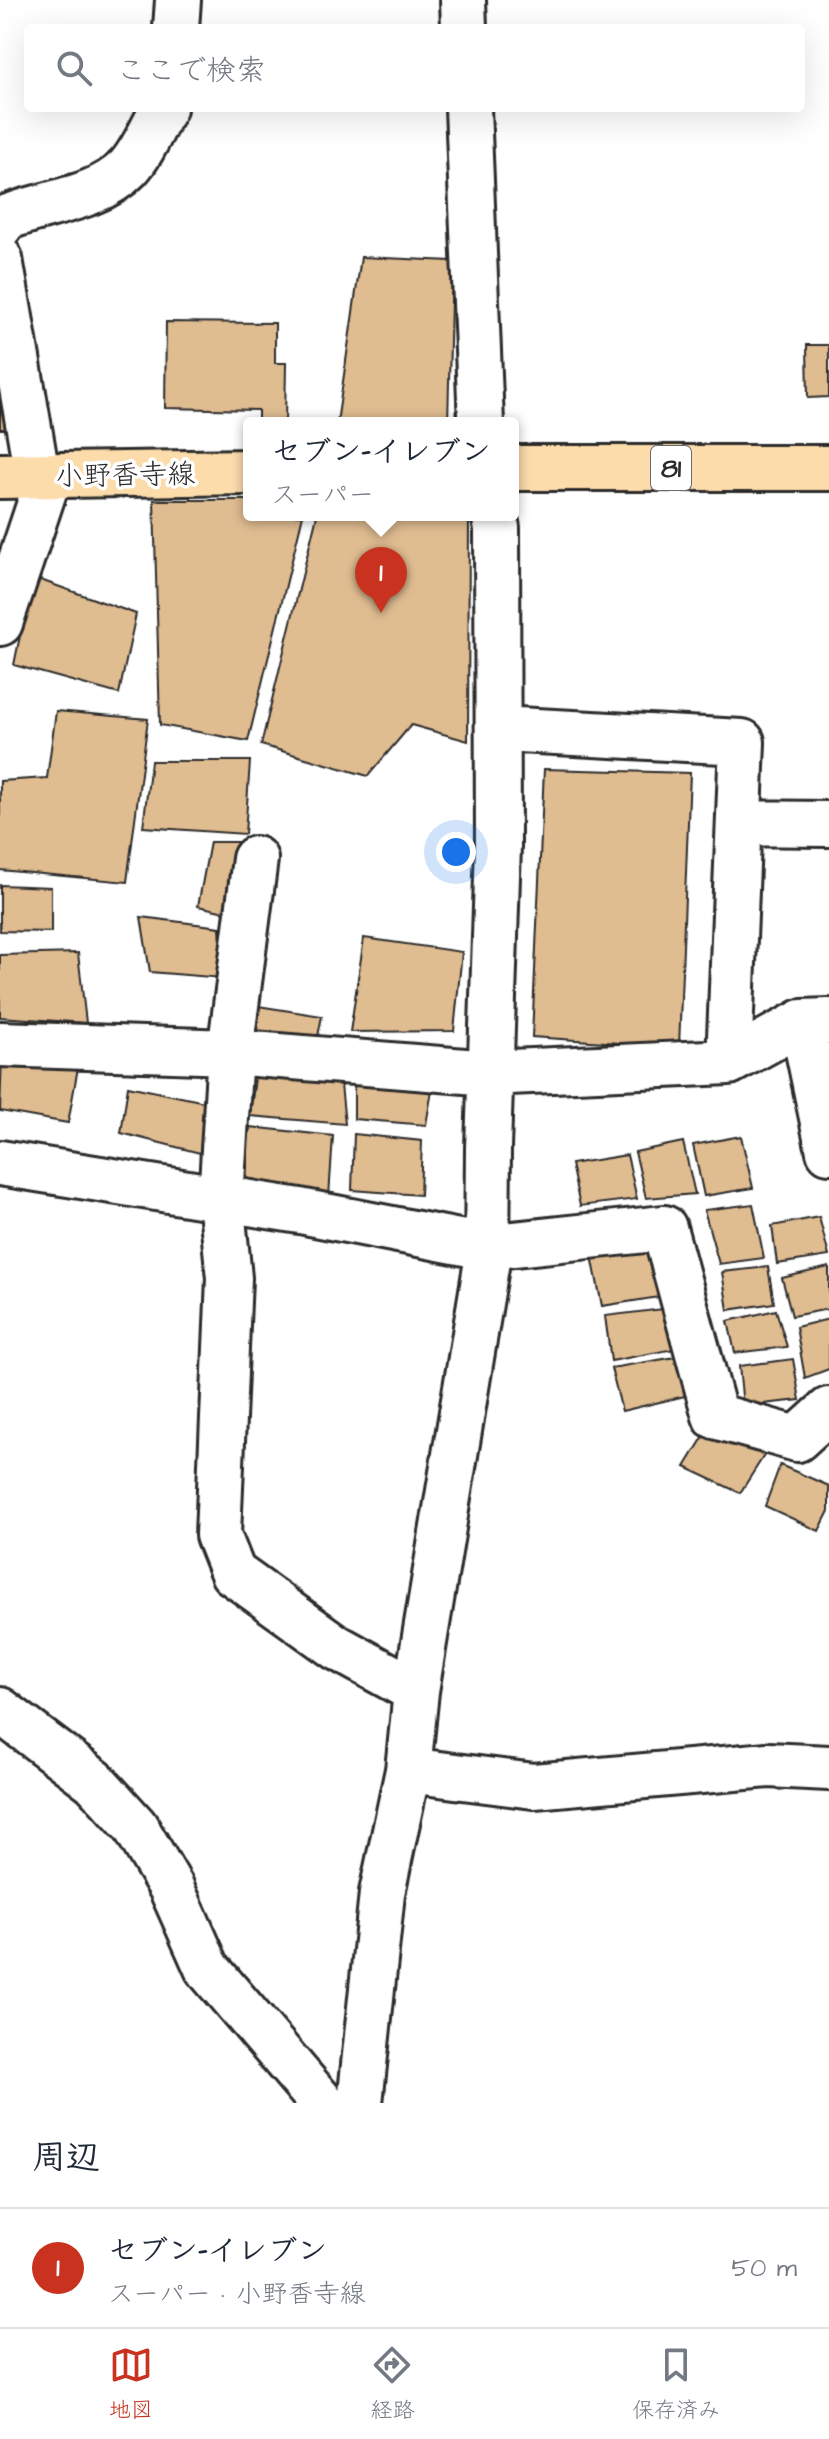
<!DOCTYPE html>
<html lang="ja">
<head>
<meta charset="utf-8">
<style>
	:root { --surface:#fff; --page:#f2f2f3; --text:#1f2937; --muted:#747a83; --line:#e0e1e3; --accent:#c8321e }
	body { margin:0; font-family:"Architects Daughter","Klee One",sans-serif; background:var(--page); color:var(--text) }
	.you { position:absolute; left:456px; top:852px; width:28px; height:28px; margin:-20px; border:6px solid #fff; border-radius:50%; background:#1a73e8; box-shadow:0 0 0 12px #1a73e833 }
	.badge { display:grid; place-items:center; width:52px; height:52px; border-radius:50%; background:var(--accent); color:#fff; font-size:26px; font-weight:700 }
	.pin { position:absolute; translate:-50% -66px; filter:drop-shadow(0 2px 4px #0008) }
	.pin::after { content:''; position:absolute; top:42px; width:28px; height:24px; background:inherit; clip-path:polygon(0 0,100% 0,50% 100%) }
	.popup { position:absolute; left:243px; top:417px; width:276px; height:104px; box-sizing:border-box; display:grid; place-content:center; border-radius:8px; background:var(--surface); filter:drop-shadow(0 2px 6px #0005); font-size:26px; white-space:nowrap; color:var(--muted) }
	.popup b { font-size:30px; color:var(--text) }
	.popup::after { content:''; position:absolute; left:50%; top:100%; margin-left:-16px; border:16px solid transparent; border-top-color:var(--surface) }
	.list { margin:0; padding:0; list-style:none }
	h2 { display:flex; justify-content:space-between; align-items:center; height:104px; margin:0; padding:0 32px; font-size:34px }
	h2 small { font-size:26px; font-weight:400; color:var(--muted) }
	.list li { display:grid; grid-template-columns:52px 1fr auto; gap:24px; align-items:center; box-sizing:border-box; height:120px; padding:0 32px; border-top:2px solid var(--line) }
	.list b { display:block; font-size:30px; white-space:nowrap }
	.list p { margin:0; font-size:26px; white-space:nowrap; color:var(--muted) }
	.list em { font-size:26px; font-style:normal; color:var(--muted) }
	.icon { flex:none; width:44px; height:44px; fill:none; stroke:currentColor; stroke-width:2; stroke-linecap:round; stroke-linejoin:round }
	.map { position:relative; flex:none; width:829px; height:2103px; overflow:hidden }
	.search { position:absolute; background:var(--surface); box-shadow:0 8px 32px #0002; left:24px; right:24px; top:24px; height:88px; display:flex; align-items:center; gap:20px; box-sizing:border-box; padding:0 28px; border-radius:8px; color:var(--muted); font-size:30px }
	.sheet { height:224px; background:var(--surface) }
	nav { display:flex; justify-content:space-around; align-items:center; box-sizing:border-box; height:112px; border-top:2px solid var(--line); background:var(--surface); font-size:22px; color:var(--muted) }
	nav a { display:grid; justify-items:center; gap:4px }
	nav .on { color:var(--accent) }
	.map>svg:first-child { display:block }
</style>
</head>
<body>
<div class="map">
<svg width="829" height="2103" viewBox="0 0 829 2103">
	<rect width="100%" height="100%" fill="#fff"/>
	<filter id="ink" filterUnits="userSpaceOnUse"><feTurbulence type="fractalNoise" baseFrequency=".0125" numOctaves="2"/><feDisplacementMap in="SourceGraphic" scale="16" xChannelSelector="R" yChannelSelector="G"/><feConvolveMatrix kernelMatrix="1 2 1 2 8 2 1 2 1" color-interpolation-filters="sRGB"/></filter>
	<g filter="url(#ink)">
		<path fill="#e0bc91" stroke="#2b2b2b" stroke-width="2" d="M361 257 452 261 448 423H337Z
			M166 322 275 323V363H286L285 423H258V410L165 408Z
			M807 345H829V397L808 398Z
			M0 368 9 429H0Z
			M154 500H249V515H303L248 741 160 725Z
			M317 515H469L468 741 411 725 368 776 261 745Z
			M32 577 136 614 119 694 14 665Z
			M56 711 148 719 127 882 0 870V781L47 778Z
			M151 761H250L245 834 143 827Z
			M544 769 690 773 679 1047 532 1037Z
			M210 842H244L234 914 198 906Z
			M0 885 51 887V932L0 931Z
			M141 917 220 927 223 978 150 972Z
			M364 938 462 952 454 1031 350 1032Z
			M78 953 86 1023 0 1017V955Z
			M258 1006 322 1016 316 1046 255 1043Z
			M2 1055 79 1062 68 1123 0 1111Z
			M256 1070 340 1075 345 1124 250 1116Z
			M354 1078 433 1085 426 1125 354 1119Z
			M128 1086 205 1102 200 1153 121 1133Z
			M250 1127 333 1136 329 1197 242 1184Z
			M354 1134 422 1141 420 1195 352 1190Z
			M741 1136 753 1188 704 1196 693 1145Z
			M683 1142 695 1194 646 1198 635 1152Z
			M627 1155 637 1199 580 1206 571 1164Z
			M753 1204 764 1258 719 1264 704 1210Z
			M819 1217 829 1256 777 1264 772 1226Z
			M647 1248 659 1297 602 1306 592 1256Z
			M768 1267 774 1303 728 1310 722 1272Z
			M829 1267V1309L792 1316 782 1278Z
			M663 1309 674 1349 611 1361 605 1316Z
			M776 1310 787 1347 735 1353 728 1321Z
			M829 1319V1369L805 1378 796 1327Z
			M676 1357 685 1396 622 1411 611 1368Z
			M793 1359 800 1400 743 1406 739 1366Z
			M707 1431 765 1454 740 1493 685 1467Z
			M780 1465 829 1486V1511L819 1531 765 1506Z"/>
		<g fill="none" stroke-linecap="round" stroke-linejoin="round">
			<g stroke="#2b2b2b" stroke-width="50">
				<path id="minor" d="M463 0 464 28
					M176 28 178 0
					M468 108 481 423
					M0 226 1 220C42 202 96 201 128 168 143 152 153 126 164 108
					M0 259 37 475
					M0 623 49 476
					M739 823 829 824
					M255 859 230 1052 221 1199 229 1278 218 1535 233 1573 336 1647 416 1691
					M829 1021 802 1022 829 1151
					M0 1044 230 1052 490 1073 729 1062 742 742 498 729
					M729 1062 802 1022
					M0 1163 300 1211 485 1247 664 1228 715 1416 797 1439 829 1410
					M0 1710 94 1781 135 1826 171 1887 207 1968 322 2103
					M408 1770 534 1786 768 1765 829 1768
					M360 2103 382 1893 408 1770 416 1691 487 1261 488 1148 498 846 497 528 494 515"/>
			</g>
			<g stroke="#2b2b2b" stroke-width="50">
				<path id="major" d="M513 468H829
					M0 476 249 472"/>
			</g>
			<use href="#minor" stroke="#fff" stroke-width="44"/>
			<use href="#major" stroke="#fddcac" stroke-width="44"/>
		</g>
	</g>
	<g text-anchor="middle" stroke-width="7" stroke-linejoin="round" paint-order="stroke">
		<rect fill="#fff" stroke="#6b6b6b" stroke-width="2" x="651" y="446" width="40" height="44" rx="6"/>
		<g font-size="26" font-weight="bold" fill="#2b2b2b">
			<text x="671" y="477">81</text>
		</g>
		<g font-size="28" fill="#2b2b2b" stroke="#fff">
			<text transform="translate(125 474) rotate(-1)" y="10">小野香寺線</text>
		</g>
	</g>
</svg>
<div class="you"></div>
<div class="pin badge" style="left:381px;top:613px">1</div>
<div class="popup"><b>セブン-イレブン</b>スーパー</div>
<div class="search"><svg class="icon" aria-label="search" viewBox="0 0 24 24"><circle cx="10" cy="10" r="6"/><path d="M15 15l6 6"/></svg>ここで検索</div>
</div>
<section class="sheet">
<h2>周辺<small></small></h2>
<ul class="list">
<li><span class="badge">1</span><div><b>セブン-イレブン</b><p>スーパー · 小野香寺線</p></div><em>50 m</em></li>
</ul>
</section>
<nav>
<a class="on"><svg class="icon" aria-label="map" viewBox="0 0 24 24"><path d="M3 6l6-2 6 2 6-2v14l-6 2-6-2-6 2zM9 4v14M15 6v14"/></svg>地図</a>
<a><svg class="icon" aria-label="directions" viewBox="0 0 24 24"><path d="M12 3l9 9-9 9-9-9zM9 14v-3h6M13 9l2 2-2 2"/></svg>経路</a>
<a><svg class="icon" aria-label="saved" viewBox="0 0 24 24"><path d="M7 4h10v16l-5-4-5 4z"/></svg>保存済み</a>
</nav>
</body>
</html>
